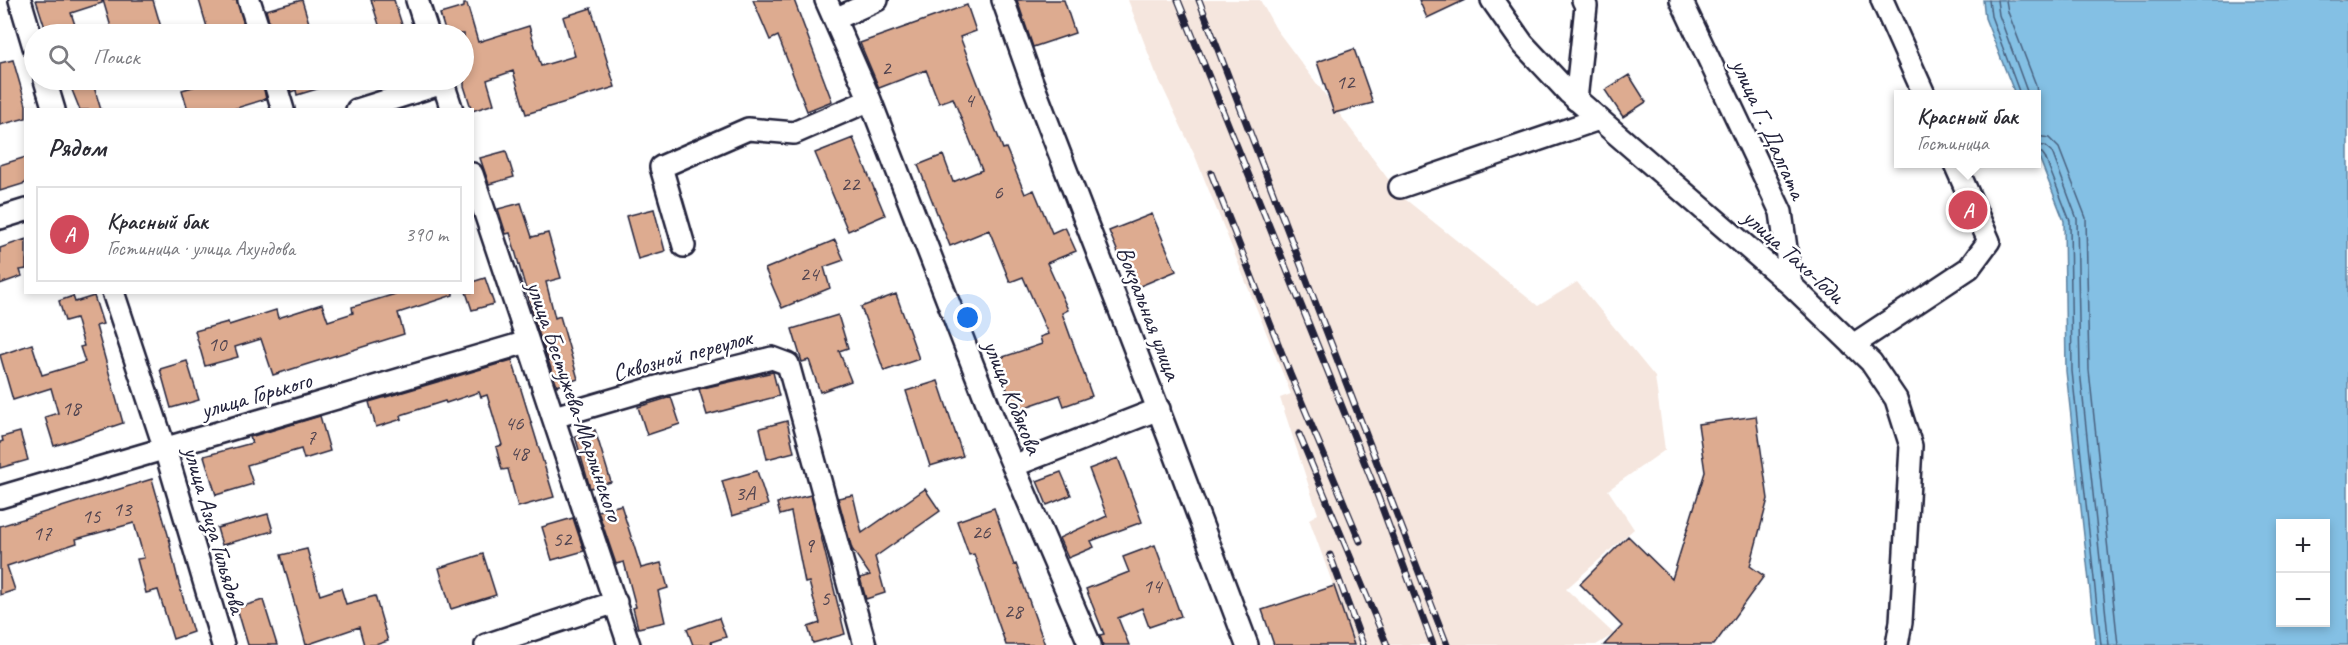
<!DOCTYPE html>
<html lang="ru">
<head>
<meta charset="utf-8">
<style>
	:root { --surface:#fff; --page:#f7f7f7; --text:#2b2b33; --muted:#7c7c81; --line:#e1e1e2; --accent:#d1495b }
	body { margin:0; font-family:Caveat,sans-serif; background:var(--page); color:var(--text) }
	.controls { position:absolute; right:18px; bottom:18px; display:grid; overflow:hidden; border-radius:0px; box-shadow:0 3px 9px #0003 }
	.controls button { width:54px; height:54px; display:grid; place-items:center; padding:0; border:0; border-bottom:2px solid var(--line); background:var(--surface); color:var(--text); font:30px sans-serif }
	.you { position:absolute; left:968px; top:318px; width:21px; height:21px; margin:-15px; border:4px solid #fff; border-radius:50%; background:#1a73e8; box-shadow:0 0 0 9px #1a73e833 }
	.badge { display:grid; place-items:center; width:39px; height:39px; border-radius:50%; background:var(--accent); color:#fff; font-size:20px; font-weight:700 }
	.pin { position:absolute; translate:-50% -50%; border:3px solid #fff; box-shadow:0 2px 6px #0006 }
	.popup { position:absolute; left:1894px; top:90px; width:147px; height:78px; box-sizing:border-box; display:grid; place-content:center; border-radius:0px; background:var(--surface); filter:drop-shadow(0 2px 4px #0005); font-size:20px; white-space:nowrap; color:var(--muted) }
	.popup b { font-size:22px; color:var(--text) }
	.popup::after { content:''; position:absolute; left:50%; top:100%; margin-left:-12px; border:12px solid transparent; border-top-color:var(--surface) }
	.list { margin:0; padding:0; list-style:none }
	h2 { display:flex; justify-content:space-between; align-items:center; height:78px; margin:0; padding:0 24px; font-size:26px }
	h2 small { font-size:20px; font-weight:400; color:var(--muted) }
	.list li { display:grid; grid-template-columns:39px 1fr auto; gap:18px; align-items:center; box-sizing:border-box; height:96px; margin:0 12px 12px; padding:0 12px; border:2px solid var(--line); border-radius:0px }
	.list b { display:block; font-size:22px; white-space:nowrap }
	.list p { margin:0; font-size:20px; white-space:nowrap; color:var(--muted) }
	.list em { font-size:20px; font-style:normal; color:var(--muted) }
	.icon { flex:none; width:33px; height:33px; fill:none; stroke:currentColor; stroke-width:2; stroke-linecap:round; stroke-linejoin:round }
	.map { position:relative; flex:none; width:2348px; height:645px; overflow:hidden }
	.search { position:absolute; background:var(--surface); box-shadow:0 3px 9px #0003; left:24px; top:24px; width:450px; height:66px; display:flex; align-items:center; gap:15px; box-sizing:border-box; padding:0 21px; border-radius:33px; color:var(--muted); font-size:22px }
	.panel { position:absolute; background:var(--surface); box-shadow:0 3px 9px #0003; left:24px; top:108px; width:450px; height:186px; border-radius:0px }
	.map>svg:first-child { display:block }
</style>
</head>
<body>
<div class="map">
<svg width="2348" height="645" viewBox="0 0 2348 645">
	<rect width="100%" height="100%" fill="#fff"/>
	<filter id="ink" filterUnits="userSpaceOnUse"><feTurbulence type="fractalNoise" baseFrequency=".0167" numOctaves="2"/><feDisplacementMap in="SourceGraphic" scale="12" xChannelSelector="R" yChannelSelector="G"/><feConvolveMatrix kernelMatrix="1 2 1 2 8 2 1 2 1" color-interpolation-filters="sRGB"/></filter>
	<g filter="url(#ink)">
		<path fill="#f5e6de" d="M1128 0H1260L1276 29 1400 195 1538 306 1577 282 1655 377 1665 450 1608 490 1634 529 1566 589 1614 634 1596 645H1355L1309 519 1318 514 1280 398 1291 394 1195 156 1155 71Z"/>
		<path fill="#84c0e4" stroke="#5d81a0" stroke-width="1.5" fill-rule="evenodd" d="M1983 0H2348V645H2096L2066 371 2064 221 2037 152V94H2015L1985 18ZM2280 524H2326V622H2280Z"/>
		<g fill="none" stroke-linecap="round" stroke-linejoin="round">
			<path stroke="#49617f" stroke-width="1.5" d="M1989 0 1991 16 2020 94
				M1997 0 1999 15 2028 94
				M2006 0 2008 12 2036 85 2037 94
				M2037 136 2049 138 2059 148 2086 218 2089 370 2118 645
				M2037 145 2045 146 2052 152 2077 219 2080 370 2109 645
				M2037 152 2042 153 2045 157 2070 221 2072 371 2101 645"/>
		</g>
		<path fill="#ddab90" stroke="#22223b" stroke-width="1.5" d="M36 0H102V3L71 13 78 34H47Z
			M103 0H153L163 34H113Z
			M199 0H237L247 34H209Z
			M302 0 309 23 272 34 266 10Z
			M371 0H394L405 34H382Z
			M753 0H794L832 101 807 111 778 36 770 40Z
			M1017 0H1064L1075 33 1033 47Z
			M1419 0H1465L1427 18Z
			M464 4H467L478 42 529 26 541 66 575 56 563 17 591 8 615 87 526 114 513 71 487 80 494 104 472 111 464 86V34H446L440 14 464 7Z
			M967 5 976 31 960 37 1003 149 1006 148 1025 194 1034 190 1052 233 1065 227 1076 251 1047 263 1068 310 1062 313 1092 396 1064 406 1060 395 1014 411 997 359 1042 344 1040 337 1048 334 1023 277 1010 282 989 230 950 246 918 165 943 155 953 182 982 170 953 98 939 103 926 70 879 88 860 43Z
			M1354 49 1373 103 1334 113 1317 62Z
			M13 60 26 105V118L0 125V63Z
			M1629 75 1646 102 1623 117 1605 90Z
			M68 80H92L101 110H80Z
			M217 80H262L266 99 230 110H188L182 90Z
			M287 80H336L337 83 297 95 296 90 291 92Z
			M853 138 885 215 848 231 815 153Z
			M506 151 514 177 489 184 480 158Z
			M26 157V183L0 191V165Z
			M521 203 532 237 548 233 561 278 546 282 555 318 560 316 578 379 557 386 536 325 510 233 506 234 498 209Z
			M654 209 665 251 638 259 626 216Z
			M1152 214 1176 271 1133 289 1109 231Z
			M26 239V269L20 270 22 276 0 284V248Z
			M835 240 844 260 824 267 830 288 782 308 765 269Z
			M485 278 494 304 472 310 466 292H472V282Z
			M402 292H453V295L398 313 404 334 273 375 261 339 235 347 238 357 205 366 195 331 228 322 229 325 276 310 278 318 322 304 328 321 353 313 352 307Z
			M896 294 919 359 884 371 861 307Z
			M73 296 75 302 94 296 103 324 96 326 123 423 54 446 45 417 58 413 51 388 13 400 0 355 32 344 42 375 85 362 80 347 84 346 76 318 65 321 59 301Z
			M838 315 848 348 839 351 851 381 820 392 809 360 802 362 792 329Z
			M512 360 554 497 518 507 508 469 502 470 496 447 502 445 487 395 481 397 479 392 446 403 445 401 401 415 402 419 376 427 369 402Z
			M187 361 199 400 171 408 160 369Z
			M773 372 779 396 707 415 699 389Z
			M938 381 963 456 930 466 906 391Z
			M671 397 680 424 647 435 638 407Z
			M320 416 330 451 304 459 301 449 247 465 253 484 216 495 204 456 252 443 250 437Z
			M1756 416 1768 499 1750 566 1764 576 1714 645H1604L1622 626 1580 584 1628 536 1672 579 1705 472 1698 424Z
			M787 421 794 452 767 459 760 428Z
			M595 430 611 482 590 488 575 436Z
			M20 432 28 460 0 468V442L3 441 2 437Z
			M1118 458 1142 522 1091 541 1094 547 1068 558 1059 538 1107 516 1089 469Z
			M757 471 768 505 732 516 722 481Z
			M1061 472 1071 495 1047 505 1037 481Z
			M152 479 171 545 170 546 179 584 193 632 173 639 158 590 146 593 137 559 144 558 134 523 76 539 77 543 7 566 15 590 0 595V526Z
			M925 489 940 511 875 557 885 593 866 599 860 578 870 575 852 549 838 498 853 495 862 533Z
			M811 495 845 634 813 643 808 627 820 623 809 582 805 583 791 512 780 515 777 503Z
			M621 505 641 568 661 563 668 588 658 591 665 622 638 628 633 608 636 607 624 562 616 564 598 511Z
			M994 508 1014 565 1016 564 1045 645H1006L974 554 969 555 957 521Z
			M268 514 273 531 222 545 217 528Z
			M573 518 584 551 552 560 542 527Z
			M1155 545 1181 616 1149 627 1142 608 1118 618 1129 645H1103L1100 635 1104 634 1086 589 1129 572 1123 557Z
			M307 549 320 595 341 588 346 604 375 596 388 641 375 645H364L359 627 306 645 281 555Z
			M483 554 496 595 451 609 439 568Z
			M1334 586 1354 645H1274L1262 610Z
			M263 600 277 645H248L237 608Z
			M719 618 726 637 711 642 712 645H693L687 629Z"/>
		<g fill="none" stroke-linecap="round" stroke-linejoin="round">
			<g stroke="#22223b" stroke-width="26">
				<path id="minor" d="M20 0 34 47
					M249 0 260 34
					M417 0 428 34
					M826 0 870 100 997 428 1090 645
					M1003 0 1032 82 1168 435 1247 645
					M1492 0 1523 44 1569 93 1791 285 1871 362 1896 399 1911 446 1901 622 1897 645
					M1681 0 1781 212 1791 285
					M1882 0 1924 94
					M835 19 877 0
					M45 80 54 110
					M274 80 283 110
					M442 80 452 110
					M1576 100 1586 6 1583 0
					M357 110 443 83
					M472 174 629 645
					M1400 187 1599 119
					M0 218 26 210
					M684 246 661 167 748 129 794 133 870 100
					M113 292 165 449 223 645
					M1853 345 1969 268 1989 241 1955 164
					M554 417 667 384 772 358 788 364 865 645
					M1013 466 1159 409
					M0 497 527 342
					M486 645 616 602"/>
			</g>
			<use href="#minor" stroke="#fff" stroke-width="21"/>
			<g stroke="#22223b" stroke-width="7">
				<path id="rail" d="M1178 0 1374 486 1433 645
					M1199 0 1447 645
					M1211 173 1290 374 1360 541
					M1299 434 1387 645
					M1330 555 1363 645"/>
			</g>
			<use href="#rail" stroke="#fff" stroke-width="4.5" stroke-dasharray="14" stroke-linecap="butt"/>
		</g>
	</g>
	<g text-anchor="middle" stroke-width="5" stroke-linejoin="round" paint-order="stroke">
		<g font-size="21" fill="#514450">
			<text x="886" y="75">2</text>
			<text x="1345" y="89">12</text>
			<text x="969" y="107">4</text>
			<text x="850" y="191">22</text>
			<text x="998" y="199">6</text>
			<text x="809" y="281">24</text>
			<text x="217" y="351">10</text>
			<text x="71" y="415">18</text>
			<text x="514" y="430">46</text>
			<text x="311" y="444">7</text>
			<text x="519" y="460">48</text>
			<text x="745" y="500">3А</text>
			<text x="122" y="516">13</text>
			<text x="91" y="523">15</text>
			<text x="981" y="539">26</text>
			<text x="42" y="540">17</text>
			<text x="562" y="546">52</text>
			<text x="809" y="552">9</text>
			<text x="1152" y="593">14</text>
			<text x="825" y="605">5</text>
			<text x="1013" y="618">28</text>
		</g>
		<g font-size="24" fill="#22223b" stroke="#fff">
			<text transform="translate(1769 129) rotate(66)" y="8">улица Г. Далгата</text>
			<text transform="translate(1794 256) rotate(42)" y="8">улица Тахо-Годи</text>
			<text transform="translate(1149 313) rotate(69)" y="8">Вокзальная улица</text>
			<text transform="translate(682 355) rotate(-15)" y="8">Сквозной переулок</text>
			<text transform="translate(256 395) rotate(-16)" y="8">улица Горького</text>
			<text transform="translate(1013 397) rotate(68)" y="8">улица Кобякова</text>
			<text transform="translate(575 401) rotate(71)" y="8">улица Бестужева-Марлинского</text>
			<text transform="translate(215 530) rotate(74)" y="8">улица Азиза Гильядова</text>
		</g>
	</g>
</svg>
<div class="controls">
<button>+</button>
<button>−</button>
</div>
<div class="you"></div>
<div class="pin badge" style="left:1968px;top:210px">A</div>
<div class="popup"><b>Красный бак</b>Гостиница</div>
<div class="search"><svg class="icon" aria-label="search" viewBox="0 0 24 24"><circle cx="10" cy="10" r="6"/><path d="M15 15l6 6"/></svg>Поиск</div>
<section class="panel">
<h2>Рядом<small></small></h2>
<ul class="list">
<li><span class="badge">A</span><div><b>Красный бак</b><p>Гостиница · улица Ахундова</p></div><em>390 m</em></li>
</ul>
</section>
</div>
</body>
</html>
